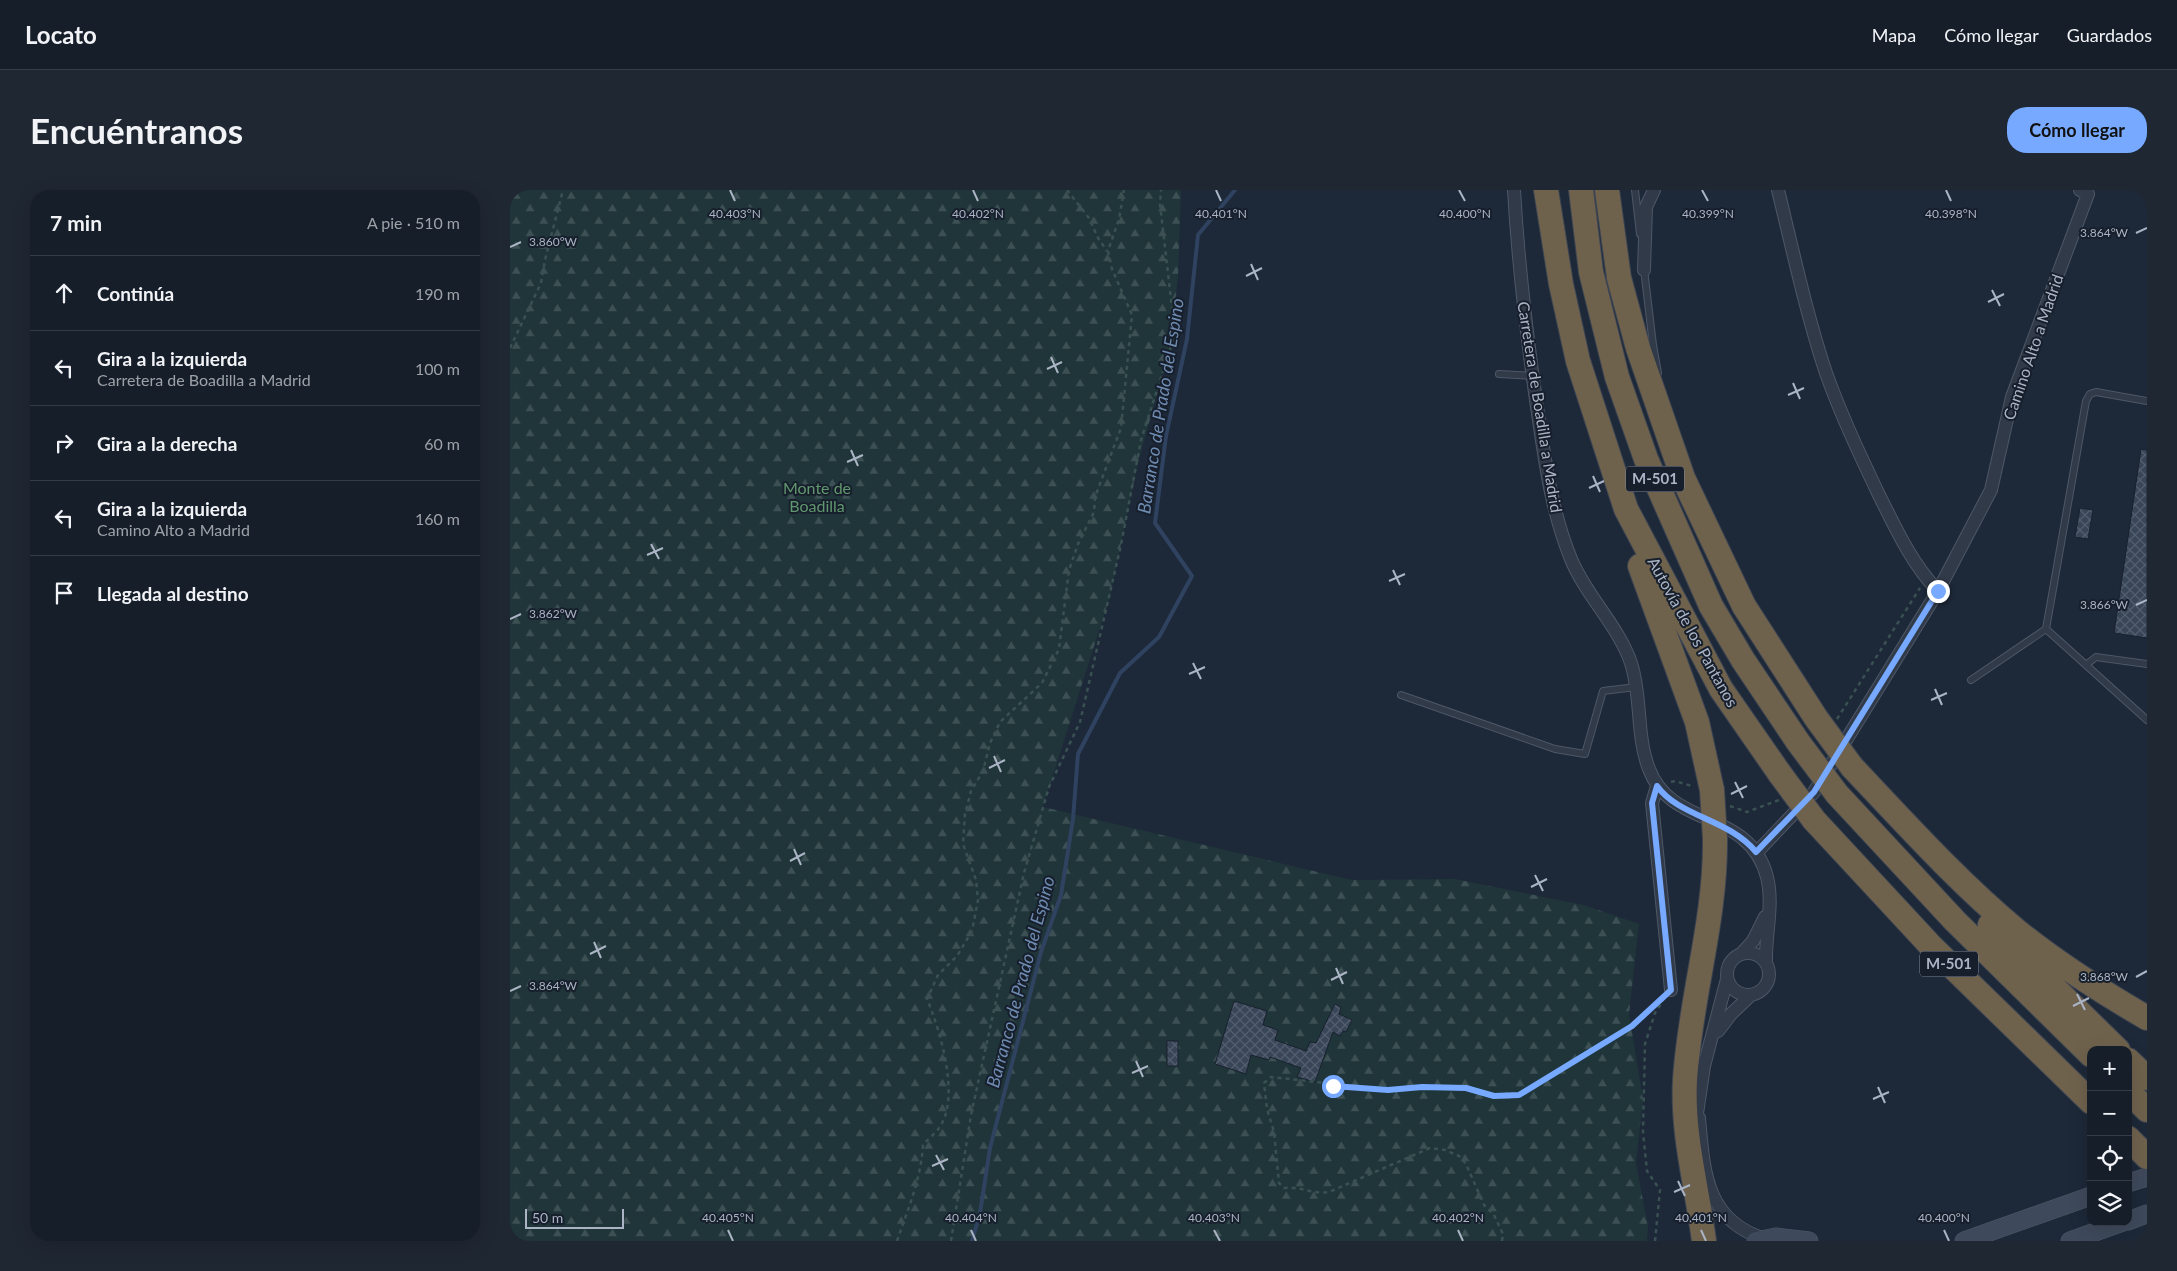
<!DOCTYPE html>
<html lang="es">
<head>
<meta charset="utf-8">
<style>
	:root { --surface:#161e2a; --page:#1f2732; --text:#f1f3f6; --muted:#9ea2a8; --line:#353c47; --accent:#76a9ff }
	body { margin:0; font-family:Lato,sans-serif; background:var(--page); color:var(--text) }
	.controls { position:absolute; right:15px; bottom:15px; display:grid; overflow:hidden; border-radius:10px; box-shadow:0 5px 20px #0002 }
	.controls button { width:45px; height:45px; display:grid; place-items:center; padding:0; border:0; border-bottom:1px solid var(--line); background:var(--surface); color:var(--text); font:25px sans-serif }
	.scale { position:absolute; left:15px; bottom:12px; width:99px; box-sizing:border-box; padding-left:5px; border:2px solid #aab4c5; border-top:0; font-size:14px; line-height:18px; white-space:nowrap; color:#aab4c5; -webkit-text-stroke:4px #171f2c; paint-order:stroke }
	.stop { position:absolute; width:15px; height:15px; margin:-11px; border:4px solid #76a9ff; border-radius:50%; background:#fff }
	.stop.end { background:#76a9ff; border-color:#fff; box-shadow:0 1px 5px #0008 }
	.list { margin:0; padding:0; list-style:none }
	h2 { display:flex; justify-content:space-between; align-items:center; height:65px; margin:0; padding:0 20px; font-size:21px }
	h2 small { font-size:16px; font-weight:400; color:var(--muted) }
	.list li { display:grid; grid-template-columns:32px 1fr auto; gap:15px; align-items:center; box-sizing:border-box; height:75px; padding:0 20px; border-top:1px solid var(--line) }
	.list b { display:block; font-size:19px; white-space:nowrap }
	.list p { margin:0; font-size:16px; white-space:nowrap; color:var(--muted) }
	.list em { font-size:16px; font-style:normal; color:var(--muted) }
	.icon { flex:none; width:28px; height:28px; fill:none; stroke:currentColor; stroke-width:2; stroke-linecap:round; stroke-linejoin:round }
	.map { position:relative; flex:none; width:1637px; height:1051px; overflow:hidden; border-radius:20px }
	header { display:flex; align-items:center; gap:30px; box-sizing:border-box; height:70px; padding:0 25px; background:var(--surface); border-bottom:1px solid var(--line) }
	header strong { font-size:24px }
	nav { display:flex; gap:28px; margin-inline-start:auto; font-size:18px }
	.intro { display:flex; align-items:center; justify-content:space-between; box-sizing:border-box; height:120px; padding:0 30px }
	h1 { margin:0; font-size:35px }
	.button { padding:12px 22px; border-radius:20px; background:var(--accent); color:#111; font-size:18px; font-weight:700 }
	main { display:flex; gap:30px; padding:0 30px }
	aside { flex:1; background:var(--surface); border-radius:20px; box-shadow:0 5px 20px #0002 }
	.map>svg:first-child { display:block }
</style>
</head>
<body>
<header>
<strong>Locato</strong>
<nav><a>Mapa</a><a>Cómo llegar</a><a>Guardados</a></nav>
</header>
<div class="intro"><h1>Encuéntranos</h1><a class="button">Cómo llegar</a></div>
<main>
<aside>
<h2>7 min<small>A pie · 510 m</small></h2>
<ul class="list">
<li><svg class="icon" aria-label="ahead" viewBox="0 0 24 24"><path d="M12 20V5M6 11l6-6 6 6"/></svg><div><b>Continúa</b></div><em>190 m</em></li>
<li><svg class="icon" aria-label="left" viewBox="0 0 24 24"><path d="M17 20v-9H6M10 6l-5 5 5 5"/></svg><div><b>Gira a la izquierda</b><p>Carretera de Boadilla a Madrid</p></div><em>100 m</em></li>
<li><svg class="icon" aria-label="right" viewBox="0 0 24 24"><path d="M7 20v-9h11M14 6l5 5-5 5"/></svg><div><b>Gira a la derecha</b></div><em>60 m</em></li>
<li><svg class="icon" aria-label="left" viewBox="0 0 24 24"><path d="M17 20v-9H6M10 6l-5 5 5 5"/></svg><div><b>Gira a la izquierda</b><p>Camino Alto a Madrid</p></div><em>160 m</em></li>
<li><svg class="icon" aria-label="arrive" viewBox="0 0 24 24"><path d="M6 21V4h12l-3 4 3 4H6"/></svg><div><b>Llegada al destino</b></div></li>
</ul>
</aside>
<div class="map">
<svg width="1637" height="1051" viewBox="0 0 1637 1051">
	<defs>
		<pattern id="forest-firs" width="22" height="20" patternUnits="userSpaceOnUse" patternTransform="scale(1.25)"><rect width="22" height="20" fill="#1f3539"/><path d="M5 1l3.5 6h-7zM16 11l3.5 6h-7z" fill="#3d5054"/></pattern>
		<pattern id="building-cross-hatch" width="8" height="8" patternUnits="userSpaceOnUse" patternTransform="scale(1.25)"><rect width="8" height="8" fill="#394658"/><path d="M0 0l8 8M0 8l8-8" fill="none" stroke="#535e6e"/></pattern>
	</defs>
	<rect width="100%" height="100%" fill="#1d2838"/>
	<path fill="url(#forest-firs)" d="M0 0H671L668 87 660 157 628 273 600 406 533 617 842 690 945 689 1074 715 1129 734 1119 824 1133 909 1126 973 1138 1037 1137 1051H0Z"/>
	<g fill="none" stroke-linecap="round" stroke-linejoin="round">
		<path stroke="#2f4361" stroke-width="4" d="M462 1051 470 1023 480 958 531 762 551 705 563 629 568 564 610 483 649 447 682 386 645 333 656 246 677 149 688 45 725 0"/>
	</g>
	<path fill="url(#building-cross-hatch)" stroke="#19212e" d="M1631 259 1637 260V448L1604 443Z
		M1570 318 1583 320 1578 349 1565 347Z
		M724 811 757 821 753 835 768 840 765 850 796 861 800 852 806 853 825 814 831 817 829 824 842 830 836 842 833 841 830 846 823 842 805 892 787 887 791 878 760 867 759 870 741 865 736 884 705 874Z
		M657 851H668V876H657Z"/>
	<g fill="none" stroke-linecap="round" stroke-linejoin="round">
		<g stroke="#4e5766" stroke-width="8">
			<path id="lane" d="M1125 0 1130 44
				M1134 79 1143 155 1148 183
				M989 184 1023 186
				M1536 439 1576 211 1580 204 1586 202 1637 211
				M1576 475 1586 467 1637 474
				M1461 490 1536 439 1637 530
				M891 505 1045 559 1075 564 1093 501 1126 497"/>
		</g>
		<g stroke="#4e5766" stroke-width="14">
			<path id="street" d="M1004 0C1008 70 1016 140 1026 210 1034 263 1040 318 1061 369 1076 406 1108 435 1121 473 1132 507 1126 546 1139 579 1161 639 1240 619 1257 687 1264 715 1255 745 1256 773
				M1268 0C1283 61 1296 123 1316 183 1331 225 1350 265 1369 305 1386 339 1402 374 1428 401
				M1134 80 1136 17 1144 0
				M1147 596 1142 613 1161 800
				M1247 662 1304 602 1428 401 1481 300 1502 207 1578 4 1570 0
				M1217 784a21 21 0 1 1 42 0a21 21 0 1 1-42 0Z
				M1232 763 1243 751 1255 727
				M1208 841 1221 824 1241 805
				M1189 928C1194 982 1195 1030 1255 1049
				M1185 937 1194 876 1217 789"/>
		</g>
		<g stroke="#4e5766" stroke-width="19">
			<path id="secondary" d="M1618 993 1637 987
				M1618 1031 1637 1024
				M1246 1051 1266 1047 1299 1051
				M1454 1051 1581 1006
				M1560 1051 1613 1032"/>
		</g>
		<g stroke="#3c4452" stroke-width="26">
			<path id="highway" d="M1036 0 1051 94 1068 171 1116 319 1211 499 1270 584
				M1071 0 1081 82 1107 187 1136 269 1201 416 1233 470 1288 552
				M1097 0 1109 88 1128 158 1173 288 1234 416 1306 528
				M1130 376 1187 532 1202 600
				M1342 577C1395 633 1448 692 1507 741 1548 774 1592 802 1637 828
				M1327 604 1445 731 1581 865
				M1304 630 1420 755 1581 912
				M1480 735 1608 860
				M1618 870 1637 888
				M1618 901 1637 920
				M1618 948 1637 967
				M1194 1051C1187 996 1172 945 1175 890 1180 809 1206 730 1205 649"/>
		</g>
		<path stroke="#3a5153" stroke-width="2.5" stroke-dasharray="4 4" stroke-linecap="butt" d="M557 0 579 28 588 48 597 61
			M0 158 31 93 35 70 53 0
			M1327 529 1410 398
			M1161 592 1165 591 1182 596
			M1220 616 1237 622 1269 610
			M387 1051C398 1019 411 989 413 955 418 949 425 944 429 938 451 908 430 840 417 809L428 785 447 766 462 741 468 710 466 690 453 654 455 624 461 601 473 581 480 553 490 532 532 493 549 459 559 380 568 354 584 322 585 307 611 238 622 125 602 79 598 61 609 29 614 0
			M441 1051 461 925 514 683 539 597 570 532 611 355 631 250 665 144 650 14 651 0
			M992 1051 993 1044 984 1025 974 1015 956 974 949 966 935 960 920 958 819 1002C803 1005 791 996 774 998L769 993 764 942 757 919 754 893 761 887 878 900 912 897 956 898 984 906 1009 905 1122 836 1154 809
			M1145 1051 1150 1000 1137 981 1133 942 1135 854 1145 823 1153 811"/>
		<use href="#lane" stroke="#313a48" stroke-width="6"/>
		<use href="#street" stroke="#313a48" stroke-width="12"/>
		<use href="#secondary" stroke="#3e495b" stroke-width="18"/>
		<use href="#highway" stroke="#6f624d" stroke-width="24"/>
		<g stroke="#3c4452" stroke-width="26" stroke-linecap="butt">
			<path id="highway-bridge" d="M1306 528 1342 577
				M1288 552 1327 604
				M1270 584 1304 630
				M1202 600 1205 649"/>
		</g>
		<use href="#highway-bridge" stroke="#6f624d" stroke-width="24"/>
	</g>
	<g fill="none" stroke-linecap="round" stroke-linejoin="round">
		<path stroke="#76a9ff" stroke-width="6" d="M823 896 878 900 912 897 956 898 984 906 1009 905 1122 836 1161 800 1142 613 1147 596C1169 627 1219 629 1246 662L1304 602 1428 401"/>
	</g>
	<path fill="none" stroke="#aab4c5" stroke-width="2" d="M220 0 225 11M463 0 468 11M706 0 711 11M949 0 955 11M1192 0 1198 11M1436 0 1441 11M1626 43 1637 38M0 57 11 52M741 74 748 90M736 86 752 78M1482 100 1490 116M1478 112 1494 104M541 167 548 183M537 179 552 172M1283 193 1290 209M1278 205 1294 198M341 260 348 276M337 272 353 265M1083 286 1090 302M1079 298 1094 291M141 354 149 369M137 365 153 358M883 380 890 395M879 391 895 384M1626 415 1637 410M0 429 11 424M683 473 691 489M679 484 695 477M1425 499 1432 515M1421 510 1437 503M484 566 491 582M479 578 495 570M1225 592 1233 608M1221 604 1237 596M284 659 291 675M280 671 295 663M1025 685 1033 701M1021 697 1037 689M84 752 91 768M80 764 96 756M826 778 833 794M1626 787 1637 781M821 790 837 782M0 801 11 796M1567 804 1575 820M1563 816 1579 808M626 871 633 887M622 883 638 876M1368 897 1375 913M1363 909 1379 902M426 965 434 980M422 976 438 969M1168 991 1175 1006M1164 1002 1180 995M218 1040 223 1051M461 1040 466 1051M704 1040 710 1051M948 1040 953 1051M1191 1040 1196 1051M1434 1040 1439 1051"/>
	<g text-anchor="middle" stroke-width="4" stroke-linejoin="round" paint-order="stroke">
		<g fill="#171f2c" stroke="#7e8797" stroke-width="1">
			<rect x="1116" y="276.5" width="58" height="25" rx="4"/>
			<rect x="1410" y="761.5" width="58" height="25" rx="4"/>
		</g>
		<g font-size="15" font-weight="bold" fill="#aab4c5">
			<text x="1145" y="294">M-501</text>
			<text x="1439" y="779">M-501</text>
		</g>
		<g font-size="16" fill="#aab4c5" stroke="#171f2c">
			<text transform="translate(1523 157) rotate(-71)" y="6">Camino Alto a Madrid</text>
			<text transform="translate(1030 217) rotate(81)" y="6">Carretera de Boadilla a Madrid</text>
			<text transform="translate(1183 442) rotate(61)" y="6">Autovía de los Pantanos</text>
		</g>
		<g font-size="16" fill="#61976e" stroke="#171f2c">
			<text x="307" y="304">Monte de<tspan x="307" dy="18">Boadilla</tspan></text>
		</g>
		<g font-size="18" font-style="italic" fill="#6f8bb1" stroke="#171f2c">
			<text transform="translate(651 216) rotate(-81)" y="6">Barranco de Prado del Espino</text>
			<text transform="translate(511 792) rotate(-75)" y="6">Barranco de Prado del Espino</text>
		</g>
	</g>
	<g font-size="12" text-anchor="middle" fill="#aab4c5" stroke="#171f2c" stroke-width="4" stroke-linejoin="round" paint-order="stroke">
		<text x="225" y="28">40.403°N</text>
		<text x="955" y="28">40.400°N</text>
		<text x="1198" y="28">40.399°N</text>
		<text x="468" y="28">40.402°N</text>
		<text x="711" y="28">40.401°N</text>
		<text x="1441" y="28">40.398°N</text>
		<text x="1594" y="47">3.864°W</text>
		<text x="43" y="56">3.860°W</text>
		<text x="1594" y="419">3.866°W</text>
		<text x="43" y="428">3.862°W</text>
		<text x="1594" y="791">3.868°W</text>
		<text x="43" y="800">3.864°W</text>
		<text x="218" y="1032">40.405°N</text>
		<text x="461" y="1032">40.404°N</text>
		<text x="704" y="1032">40.403°N</text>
		<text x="948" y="1032">40.402°N</text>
		<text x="1191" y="1032">40.401°N</text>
		<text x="1434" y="1032">40.400°N</text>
	</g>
</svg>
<div class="controls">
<button>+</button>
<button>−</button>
<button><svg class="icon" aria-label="locate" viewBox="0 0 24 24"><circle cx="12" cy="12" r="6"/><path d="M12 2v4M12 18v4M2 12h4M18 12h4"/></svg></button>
<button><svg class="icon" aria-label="layers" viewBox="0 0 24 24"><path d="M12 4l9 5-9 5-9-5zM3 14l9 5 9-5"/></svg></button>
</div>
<div class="scale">50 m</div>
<div class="stop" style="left:823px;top:896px"></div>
<div class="stop end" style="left:1428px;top:401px"></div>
</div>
</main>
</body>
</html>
